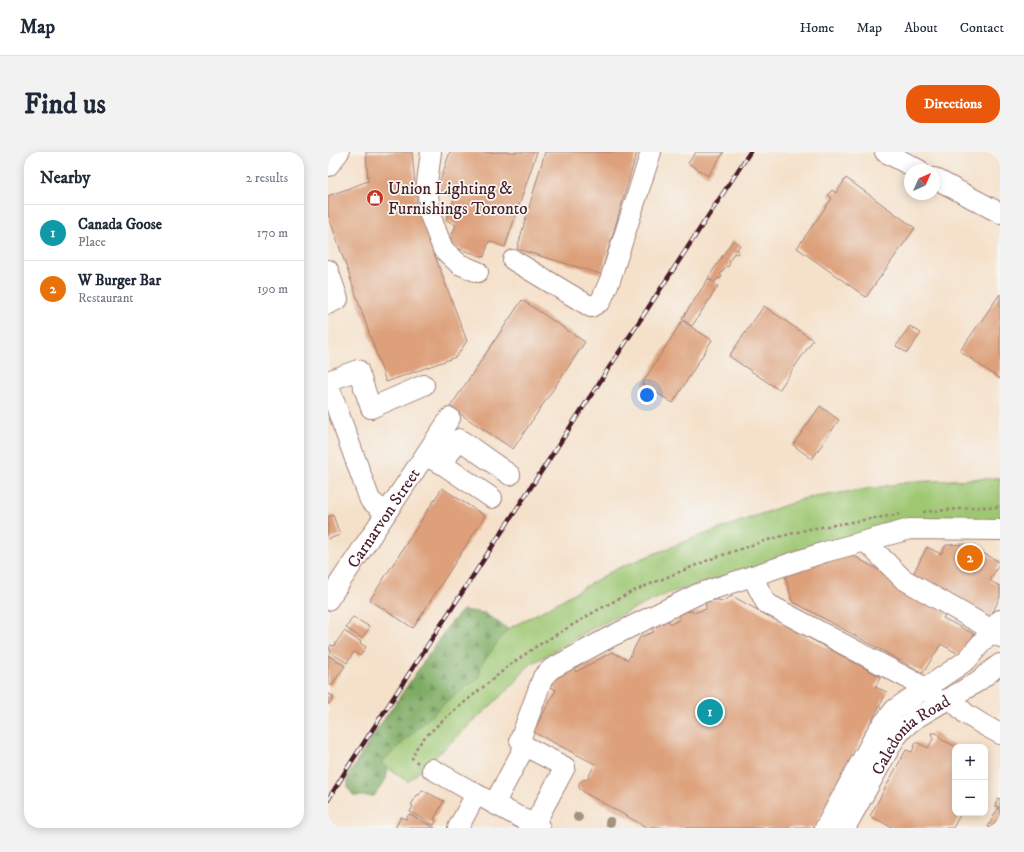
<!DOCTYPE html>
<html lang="en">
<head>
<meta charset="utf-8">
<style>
	:root { --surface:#fff; --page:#f2f2f3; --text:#1f2937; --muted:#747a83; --line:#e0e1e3; --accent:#ea580c }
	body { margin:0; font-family:"IM FELL DW Pica",serif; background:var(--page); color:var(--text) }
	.controls { position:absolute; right:12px; bottom:12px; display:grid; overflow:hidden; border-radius:8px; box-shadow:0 2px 10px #0003 }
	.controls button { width:36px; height:36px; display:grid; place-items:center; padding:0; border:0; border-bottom:1px solid var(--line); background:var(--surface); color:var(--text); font:20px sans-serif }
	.compass { position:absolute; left:576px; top:12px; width:36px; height:36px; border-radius:50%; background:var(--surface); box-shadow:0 2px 10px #0003; rotate:45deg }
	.you { position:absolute; left:319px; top:243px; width:14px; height:14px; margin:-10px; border:3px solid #fff; border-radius:50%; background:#1a73e8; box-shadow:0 0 0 6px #1a73e833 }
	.badge { display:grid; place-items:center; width:26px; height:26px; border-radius:50%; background:var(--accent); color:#fff; font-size:13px; font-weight:700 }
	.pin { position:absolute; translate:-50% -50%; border:2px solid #fff; box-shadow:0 1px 4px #0006 }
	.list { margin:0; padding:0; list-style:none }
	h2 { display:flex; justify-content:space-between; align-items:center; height:52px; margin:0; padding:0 16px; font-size:17px }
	h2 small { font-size:13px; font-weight:400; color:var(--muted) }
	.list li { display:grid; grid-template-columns:26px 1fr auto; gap:12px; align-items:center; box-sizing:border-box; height:56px; padding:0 16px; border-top:1px solid var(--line) }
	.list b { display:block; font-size:15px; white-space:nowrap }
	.list p { margin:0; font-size:13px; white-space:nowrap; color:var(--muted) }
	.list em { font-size:13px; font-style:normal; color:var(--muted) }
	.map { position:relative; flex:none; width:672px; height:676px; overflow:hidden; border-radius:16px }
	header { display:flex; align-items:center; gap:24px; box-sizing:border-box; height:56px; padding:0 20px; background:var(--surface); border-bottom:1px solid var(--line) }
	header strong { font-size:19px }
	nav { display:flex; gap:22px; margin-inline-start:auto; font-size:14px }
	.intro { display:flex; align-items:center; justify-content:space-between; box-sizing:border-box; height:96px; padding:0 24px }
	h1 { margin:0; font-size:28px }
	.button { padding:10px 18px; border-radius:16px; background:var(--accent); color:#fff; font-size:14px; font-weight:700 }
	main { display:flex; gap:24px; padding:0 24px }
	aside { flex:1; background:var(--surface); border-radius:16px; box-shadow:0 2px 10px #0003 }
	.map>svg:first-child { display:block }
</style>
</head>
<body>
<header>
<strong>Map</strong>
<nav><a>Home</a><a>Map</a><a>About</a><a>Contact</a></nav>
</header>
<div class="intro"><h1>Find us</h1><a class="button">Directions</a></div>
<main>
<aside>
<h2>Nearby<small>2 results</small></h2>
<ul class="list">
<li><span class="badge" style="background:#0f9aa8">1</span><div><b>Canada Goose</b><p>Place</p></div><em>170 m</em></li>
<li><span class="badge" style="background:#e8710a">2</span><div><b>W Burger Bar</b><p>Restaurant</p></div><em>190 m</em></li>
</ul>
</aside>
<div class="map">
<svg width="672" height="676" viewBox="0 0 672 676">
	<defs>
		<pattern id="forest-firs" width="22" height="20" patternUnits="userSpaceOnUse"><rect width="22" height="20" fill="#7eac64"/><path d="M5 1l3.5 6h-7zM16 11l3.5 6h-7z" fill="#698b53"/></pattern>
	</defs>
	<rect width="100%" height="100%" fill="#f6f6f2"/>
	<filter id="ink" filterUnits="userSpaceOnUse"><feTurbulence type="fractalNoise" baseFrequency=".025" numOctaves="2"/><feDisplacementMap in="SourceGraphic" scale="8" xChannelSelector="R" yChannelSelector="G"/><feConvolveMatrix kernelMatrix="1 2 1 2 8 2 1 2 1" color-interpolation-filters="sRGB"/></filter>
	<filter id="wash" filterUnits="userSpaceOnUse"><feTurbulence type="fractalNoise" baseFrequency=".012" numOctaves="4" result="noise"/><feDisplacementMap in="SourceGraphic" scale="16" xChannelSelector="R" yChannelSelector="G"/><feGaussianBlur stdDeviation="0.9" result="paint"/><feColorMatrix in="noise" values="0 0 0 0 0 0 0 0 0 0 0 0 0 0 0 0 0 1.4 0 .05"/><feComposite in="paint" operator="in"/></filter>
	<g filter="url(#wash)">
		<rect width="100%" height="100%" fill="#f5e1ca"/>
		<path fill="url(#forest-firs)" stroke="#646648" d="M672 326 297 435 54 611 60 615 58 627 46 644H26L20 636V624L46 582 121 473 135 458 156 461 180 477 220 456 288 417 361 388 475 347 584 330Z"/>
		<path fill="#9ec772" stroke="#74734e" d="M672 326V368L649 373 529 385 341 441 269 474 200 514 185 533 80 630 53 611 119 549 151 526 153 513 180 477 220 456 288 417 361 388 475 347 584 330Z"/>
		<g id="blocks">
			<path fill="#dda07a" d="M38 0H84L89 56 139 189 128 205 58 230 0 62V44L40 29Z
				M122 0H209L177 95 161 89 156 105 120 93 128 73 118 68 127 45 109 38Z
				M217 0H309L273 122 189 97Z
				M368 0H396L380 24 360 11Z
				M518 26 587 76 538 145 469 96 504 46 500 43 504 38 508 41Z
				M405 88 412 93 409 98 411 99 409 102 406 101 401 110 402 111 400 115 398 114 392 123 394 124 392 127 390 126 387 130 380 126Z
				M380 127 390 134 364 174 354 167Z
				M672 142V227L632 199Z
				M194 148 257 190 185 297 122 255Z
				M436 154 485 188 451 238 401 204Z
				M354 169 384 188 345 251 314 232Z
				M582 174 593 181 579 201 568 194Z
				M492 254 511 268 484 307 465 293Z
				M114 336 157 364 85 476 42 448Z
				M5 363 12 383 0 387V365Z
				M637 392 672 410 662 429 672 434V445L661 468 583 426 599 395 613 402 618 393Z
				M519 400 620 458 615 466 646 482 634 504 613 492 595 521 464 449 456 420Z
				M404 444 553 525 547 535 559 540 486 676H320L257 641 251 636V631L256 627 259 628 267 612 205 580 228 538 218 532 244 514 248 520 284 500 300 508 312 485 326 480 323 476 339 468 343 472 351 468V460L364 459 365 461 378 457 377 448H391L393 450Z
				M25 465 42 475 34 486 18 476Z
				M16 479 33 490 32 491 38 495 32 504 26 500 19 511 2 500 3 498 1 497 3 493 6 494Z
				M0 503 17 514 3 534 0 532Z
				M0 541 6 545 0 553Z
				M603 581H609L614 588 627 594V661H633L625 676H565L542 664 578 598 584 600 588 590 600 596 605 587Z
				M94 638 116 649 106 667 108 669 106 673 82 660 85 654 83 653 89 643H91Z
				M671 646 672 647V656L667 653Z
				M670 656 672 658V676H662L660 675Z
				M81 662 107 676H67L73 665 78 667Z"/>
		</g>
	</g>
	<g filter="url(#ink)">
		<use href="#blocks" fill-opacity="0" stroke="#a0807a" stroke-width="1"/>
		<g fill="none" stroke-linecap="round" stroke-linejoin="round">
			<g stroke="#a0807a" stroke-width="22">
				<g id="minor">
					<path d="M103 0 99 31 102 63 115 97 131 112 150 120"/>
					<path d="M557 0 591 18"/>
					<path d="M0 14 11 0"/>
					<path d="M606 26 672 61"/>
					<path d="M185 108 263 155 273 149 282 128 323 0"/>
					<path d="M0 118 10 147 0 152"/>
					<path d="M0 229 30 218 43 256 96 233"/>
					<path d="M0 232 42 348 58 361"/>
					<path d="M103 307 114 312 164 346"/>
					<path d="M114 312 131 287 182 323"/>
					<path d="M537 389 575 427 664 478 672 485"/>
					<path d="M424 424 438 451 598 536 613 551"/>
					<path id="s1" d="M0 448 122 266"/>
					<path d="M622 546 638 562 654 572 672 582"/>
					<path d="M197 594 237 615 206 673"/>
					<path d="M104 617 148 642 212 676"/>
					<path d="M166 652 197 594 192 588 215 525 223 517 282 485 370 442 497 400 582 377 672 378"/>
					<path d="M130 676 148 642"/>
					<path d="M497 676 550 578 567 557 639 508 664 478 672 468"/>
					<path id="s2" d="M517 676 566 588C573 578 579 572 588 566L649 530 672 512"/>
				</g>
			</g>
			<path stroke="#a0807a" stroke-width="2.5" stroke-dasharray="3 3" stroke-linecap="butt" d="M595 360 655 355H672
				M90 611 84 606 89 595 96 586 115 568 182 513 209 494 268 459 303 440 383 407 436 389 481 377 572 362"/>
			<use href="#minor" stroke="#fff" stroke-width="20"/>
			<g stroke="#4a1f2b" stroke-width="4.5">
				<path id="rail" d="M0 648 22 612 422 0"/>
			</g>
			<use href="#rail" stroke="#f6f6f2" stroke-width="3" stroke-dasharray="9" stroke-linecap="butt"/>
		</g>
		<g fill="#a5927e">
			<circle cx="250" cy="665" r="5"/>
			<circle cx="282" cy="670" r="5"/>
		</g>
	</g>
	<defs>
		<g id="shop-disc" transform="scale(0.9)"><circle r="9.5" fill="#c8321e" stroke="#f6f6f2"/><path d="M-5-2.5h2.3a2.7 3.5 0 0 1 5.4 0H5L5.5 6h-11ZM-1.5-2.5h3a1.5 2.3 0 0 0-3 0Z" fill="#fff"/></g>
	</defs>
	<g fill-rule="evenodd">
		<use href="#shop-disc" x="47" y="46"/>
	</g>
	<g text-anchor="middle" stroke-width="3.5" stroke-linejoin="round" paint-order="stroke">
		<g font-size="17" fill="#4a1f2b" stroke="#f6f6f2" text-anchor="start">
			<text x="60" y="42">Union Lighting &amp;<tspan x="60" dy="20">Furnishings Toronto</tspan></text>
		</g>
		<g font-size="17" fill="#4a1f2b" stroke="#f6f6f2">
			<text dy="6" stroke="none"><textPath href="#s1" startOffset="99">Carnarvon Street</textPath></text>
			<text dy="6" stroke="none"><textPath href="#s2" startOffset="116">Caledonia Road</textPath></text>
		</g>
	</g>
</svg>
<div class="controls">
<button>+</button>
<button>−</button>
</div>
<svg class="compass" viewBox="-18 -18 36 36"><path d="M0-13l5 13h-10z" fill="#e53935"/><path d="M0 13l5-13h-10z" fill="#747a83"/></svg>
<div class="you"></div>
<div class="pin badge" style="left:382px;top:560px;background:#0f9aa8">1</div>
<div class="pin badge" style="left:642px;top:406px;background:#e8710a">2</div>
</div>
</main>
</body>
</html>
